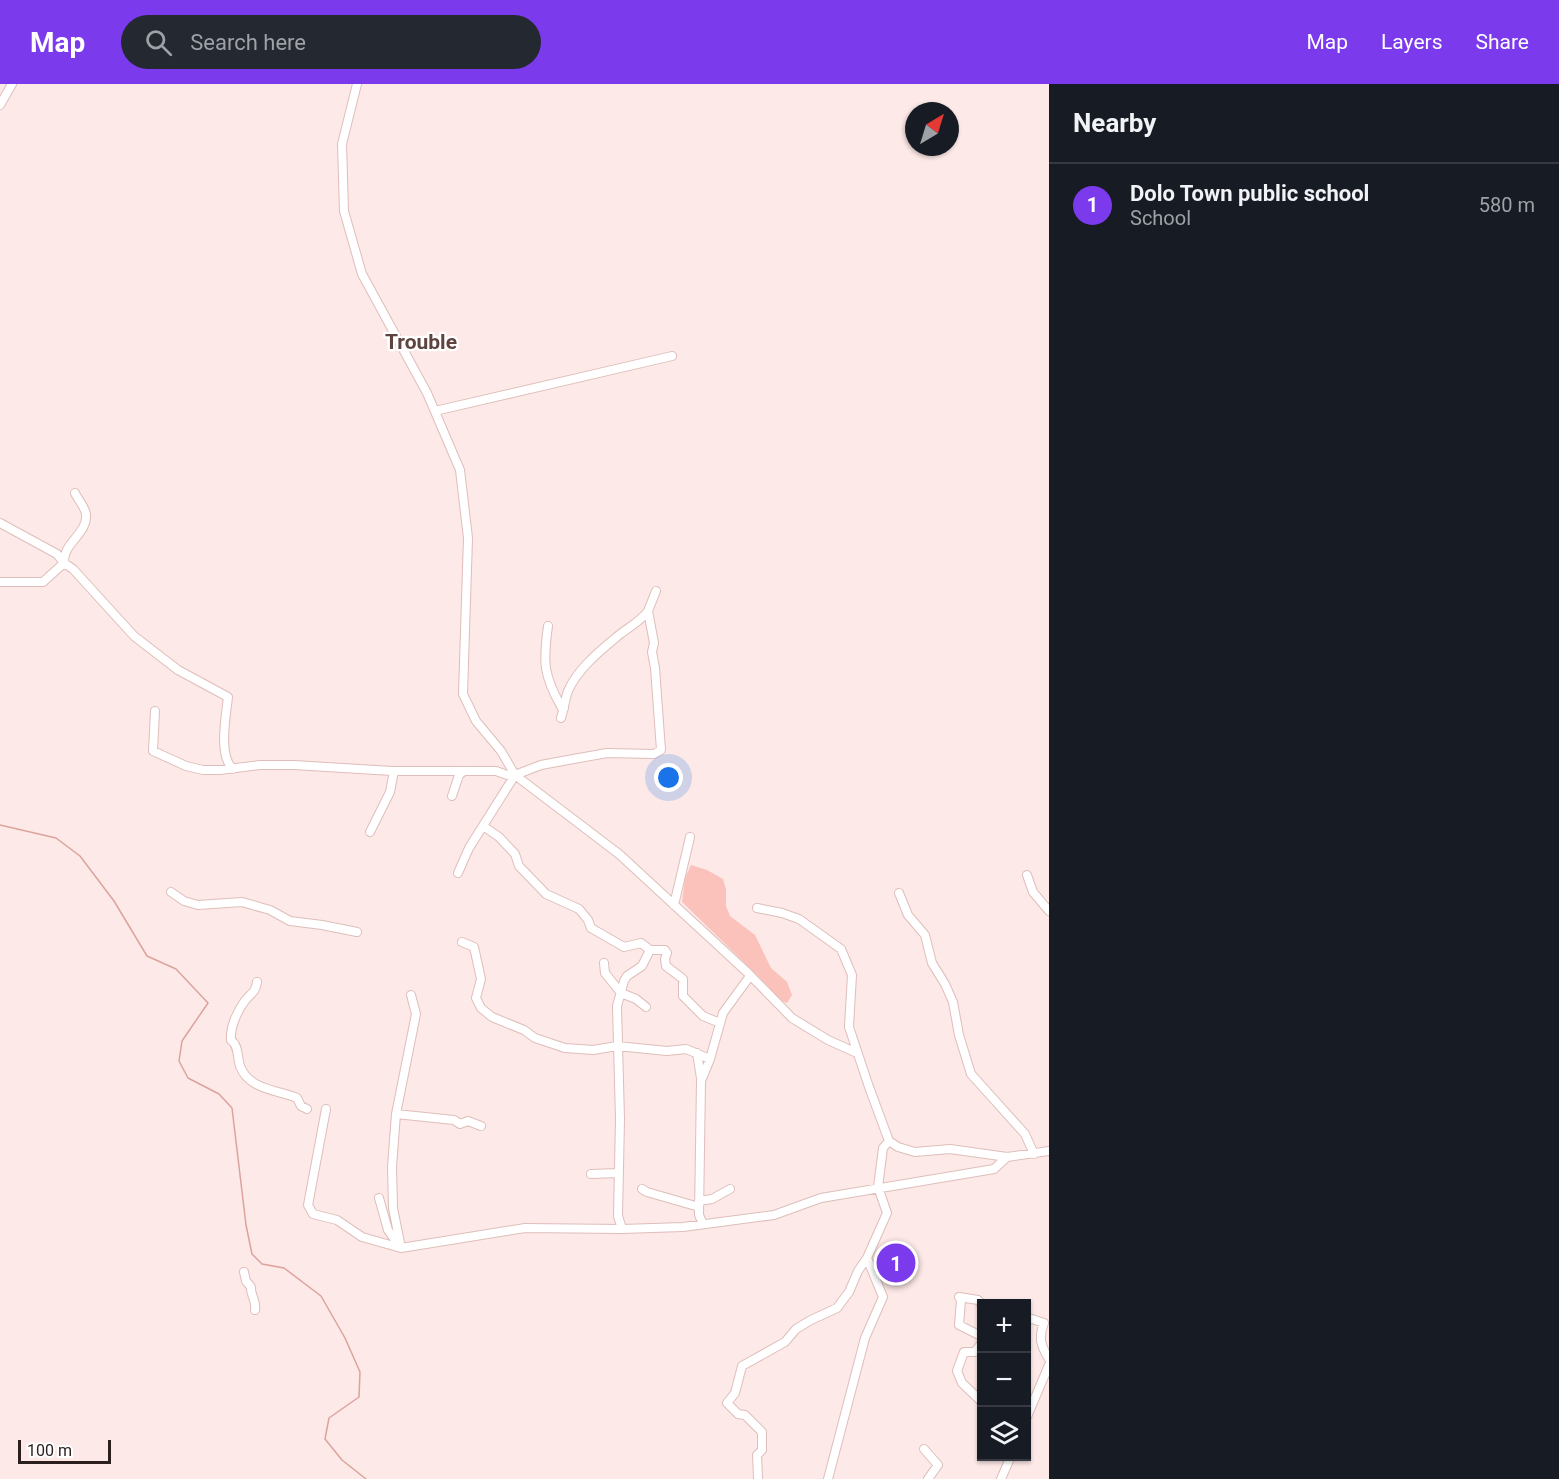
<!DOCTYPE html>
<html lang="en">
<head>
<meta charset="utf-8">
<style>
	:root { --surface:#171b24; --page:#242831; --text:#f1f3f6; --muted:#9ea1a6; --line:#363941; --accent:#7c3aed }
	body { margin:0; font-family:Roboto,sans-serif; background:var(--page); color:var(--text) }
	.controls { position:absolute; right:18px; bottom:18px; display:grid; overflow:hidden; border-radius:0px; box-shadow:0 2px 4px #0004 }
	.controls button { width:54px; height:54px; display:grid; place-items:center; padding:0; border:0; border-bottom:2px solid var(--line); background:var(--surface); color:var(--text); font:30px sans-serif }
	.compass { position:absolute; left:905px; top:18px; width:54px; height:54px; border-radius:50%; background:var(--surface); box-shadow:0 2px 4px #0004; rotate:38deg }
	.scale { position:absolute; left:18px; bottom:15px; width:93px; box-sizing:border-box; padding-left:6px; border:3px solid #2c201f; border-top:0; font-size:16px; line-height:21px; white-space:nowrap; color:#2c201f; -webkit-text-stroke:4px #fff; paint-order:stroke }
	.you { position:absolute; left:669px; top:694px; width:21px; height:21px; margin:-15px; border:4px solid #fff; border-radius:50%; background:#1a73e8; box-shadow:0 0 0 9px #1a73e833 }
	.badge { display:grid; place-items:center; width:39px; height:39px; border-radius:50%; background:var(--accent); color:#fff; font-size:20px; font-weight:700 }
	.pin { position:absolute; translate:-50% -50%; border:3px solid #fff; box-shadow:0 2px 6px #0006 }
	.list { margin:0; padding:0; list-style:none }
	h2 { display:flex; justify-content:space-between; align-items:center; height:78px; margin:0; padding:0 24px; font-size:26px }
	h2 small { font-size:20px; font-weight:400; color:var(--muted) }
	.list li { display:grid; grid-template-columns:39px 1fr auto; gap:18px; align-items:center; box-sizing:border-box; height:84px; padding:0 24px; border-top:2px solid var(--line) }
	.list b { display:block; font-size:22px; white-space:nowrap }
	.list p { margin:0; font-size:20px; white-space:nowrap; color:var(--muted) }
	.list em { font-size:20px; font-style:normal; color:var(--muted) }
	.icon { flex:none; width:33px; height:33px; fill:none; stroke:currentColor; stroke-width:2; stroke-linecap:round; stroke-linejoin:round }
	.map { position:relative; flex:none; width:1049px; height:1395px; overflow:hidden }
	header { display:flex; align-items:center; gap:36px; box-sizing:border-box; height:84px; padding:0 30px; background:var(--accent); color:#fff }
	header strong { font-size:28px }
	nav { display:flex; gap:33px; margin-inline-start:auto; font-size:21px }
	.search { width:420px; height:54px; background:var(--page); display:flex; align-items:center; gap:15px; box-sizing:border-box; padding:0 21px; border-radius:33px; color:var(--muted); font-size:22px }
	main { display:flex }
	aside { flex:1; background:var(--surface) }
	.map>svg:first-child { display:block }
</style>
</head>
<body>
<header>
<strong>Map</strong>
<div class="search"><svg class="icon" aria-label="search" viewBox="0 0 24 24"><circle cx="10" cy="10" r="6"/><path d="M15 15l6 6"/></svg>Search here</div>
<nav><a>Map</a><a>Layers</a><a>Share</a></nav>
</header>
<main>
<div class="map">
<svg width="1049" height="1395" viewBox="0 0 1049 1395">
	<rect width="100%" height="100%" fill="#fde9e7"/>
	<path fill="#fac2bb" d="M691 781 707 786 723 795 726 805V822L730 832 755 851 771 884 787 898 792 911 787 919 779 916 760 894 682 818 685 794Z"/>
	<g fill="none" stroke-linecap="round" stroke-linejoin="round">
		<path stroke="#dca39d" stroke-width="1.5" d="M0 741 56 754 80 772 114 817 147 872 176 885 208 919 182 957 179 977 188 994 219 1010 232 1024 246 1141 252 1170 262 1180 284 1184 321 1212 345 1254 360 1288 359 1313 329 1334 325 1355 342 1376 366 1395"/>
		<g stroke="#debeba" stroke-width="10">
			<path id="minor" d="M357 0 342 60 344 127 362 190 427 309 460 386 468 454 463 610 476 637 501 667 515 691 619 770 748 889 792 934 828 956 857 969
				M0 21 12 0
				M435 327 672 272
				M0 439 57 470 64 479 73 485 134 552 178 586 228 613C226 632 218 672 233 685
				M1 498H43L64 479C62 460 88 449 86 431 86 424 78 416 75 409
				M648 527 656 507
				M548 542C543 578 543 591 562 624H564
				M155 627 153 667 186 682 203 686H220L260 681H294L392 687H496L513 693
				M452 712 459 691 464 687
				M483 742 499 753 515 770 519 782 546 810 579 825 588 836 591 844 624 863 641 859 650 866H665L667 869 665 875 666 882 683 895V912L703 932 720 939
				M370 748 390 708 394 687
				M458 789 469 764 515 691 541 681 568 676 607 669 654 670 661 666 655 584 652 568 654 559 648 527C641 537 629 543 619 551 601 566 578 584 568 607 565 615 564 625 561 634
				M1027 791 1033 808 1049 827
				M171 808 184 817 198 821 242 818 270 826 290 837 322 841 357 848
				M899 809 908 831 925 851 932 879 945 900 953 918 959 951 971 990 1025 1050 1034 1070
				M674 821 690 753
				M757 824 782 829 799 835 841 865 852 891 849 943 869 1003 889 1057 898 1063 915 1068 950 1065 1007 1073 1049 1067
				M462 858 474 863 481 895 476 914 481 924 492 933 524 946 535 954 565 964 593 966 617 962 667 967 686 965 710 975
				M604 879 605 889 621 909 636 915 646 923
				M257 898C256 908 250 910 244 918 237 928 230 943 231 956 239 962 237 973 240 982 249 1006 278 1006 297 1014L301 1022 307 1025
				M697 969 701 994
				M326 1025 308 1121 313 1130 337 1136 362 1153 401 1164 525 1144 622 1145 683 1143 774 1131 821 1114 994 1085 1007 1073
				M396 1030 454 1036 460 1040 468 1037 481 1042
				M591 1090 619 1089
				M642 1105 647 1108 699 1123
				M379 1114 388 1146 400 1163
				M699 1117 712 1115 730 1105
				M703 1140 699 1131 701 997 710 975 723 929 750 892
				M622 1145 618 1132 620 1035 617 922 624 897 627 892 642 882 650 866
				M401 1164 393 1124 392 1083 396 1030 416 930 411 911
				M244 1188 246 1197 251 1203C250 1211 257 1217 255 1226
				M1026 1233 1044 1239C1038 1254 1041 1262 1049 1275
				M981 1252 959 1241 961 1216 959 1213 978 1216 982 1220
				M981 1260 975 1268H964L957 1287 962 1299 981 1317
				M1026 1335 1049 1281
				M924 1365 938 1381 928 1395
				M758 1394 757 1371 762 1366V1348L745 1331 738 1330 727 1319 735 1309 742 1282 785 1258 796 1245 811 1236 837 1224 849 1208 858 1187 867 1174
				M828 1395 865 1254 883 1213 867 1174 887 1129 878 1103 883 1064 889 1057
				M1001 1395 1011 1372"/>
		</g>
		<use href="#minor" stroke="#fff" stroke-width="8"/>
	</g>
	<g text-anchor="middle" stroke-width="4.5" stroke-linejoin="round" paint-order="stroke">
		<g font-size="21" font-weight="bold" fill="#5e4441" stroke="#fff">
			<text x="421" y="265">Trouble</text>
		</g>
	</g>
</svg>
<div class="controls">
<button>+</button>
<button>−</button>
<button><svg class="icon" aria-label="layers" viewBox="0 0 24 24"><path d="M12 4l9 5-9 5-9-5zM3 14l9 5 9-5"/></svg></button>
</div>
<svg class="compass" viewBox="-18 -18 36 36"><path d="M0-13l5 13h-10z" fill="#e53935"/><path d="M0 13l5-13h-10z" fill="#9ea1a6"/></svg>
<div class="scale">100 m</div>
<div class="you"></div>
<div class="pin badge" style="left:896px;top:1179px">1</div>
</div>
<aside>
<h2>Nearby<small></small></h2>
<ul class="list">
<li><span class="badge">1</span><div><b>Dolo Town public school</b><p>School</p></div><em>580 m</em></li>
</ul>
</aside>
</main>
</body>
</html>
